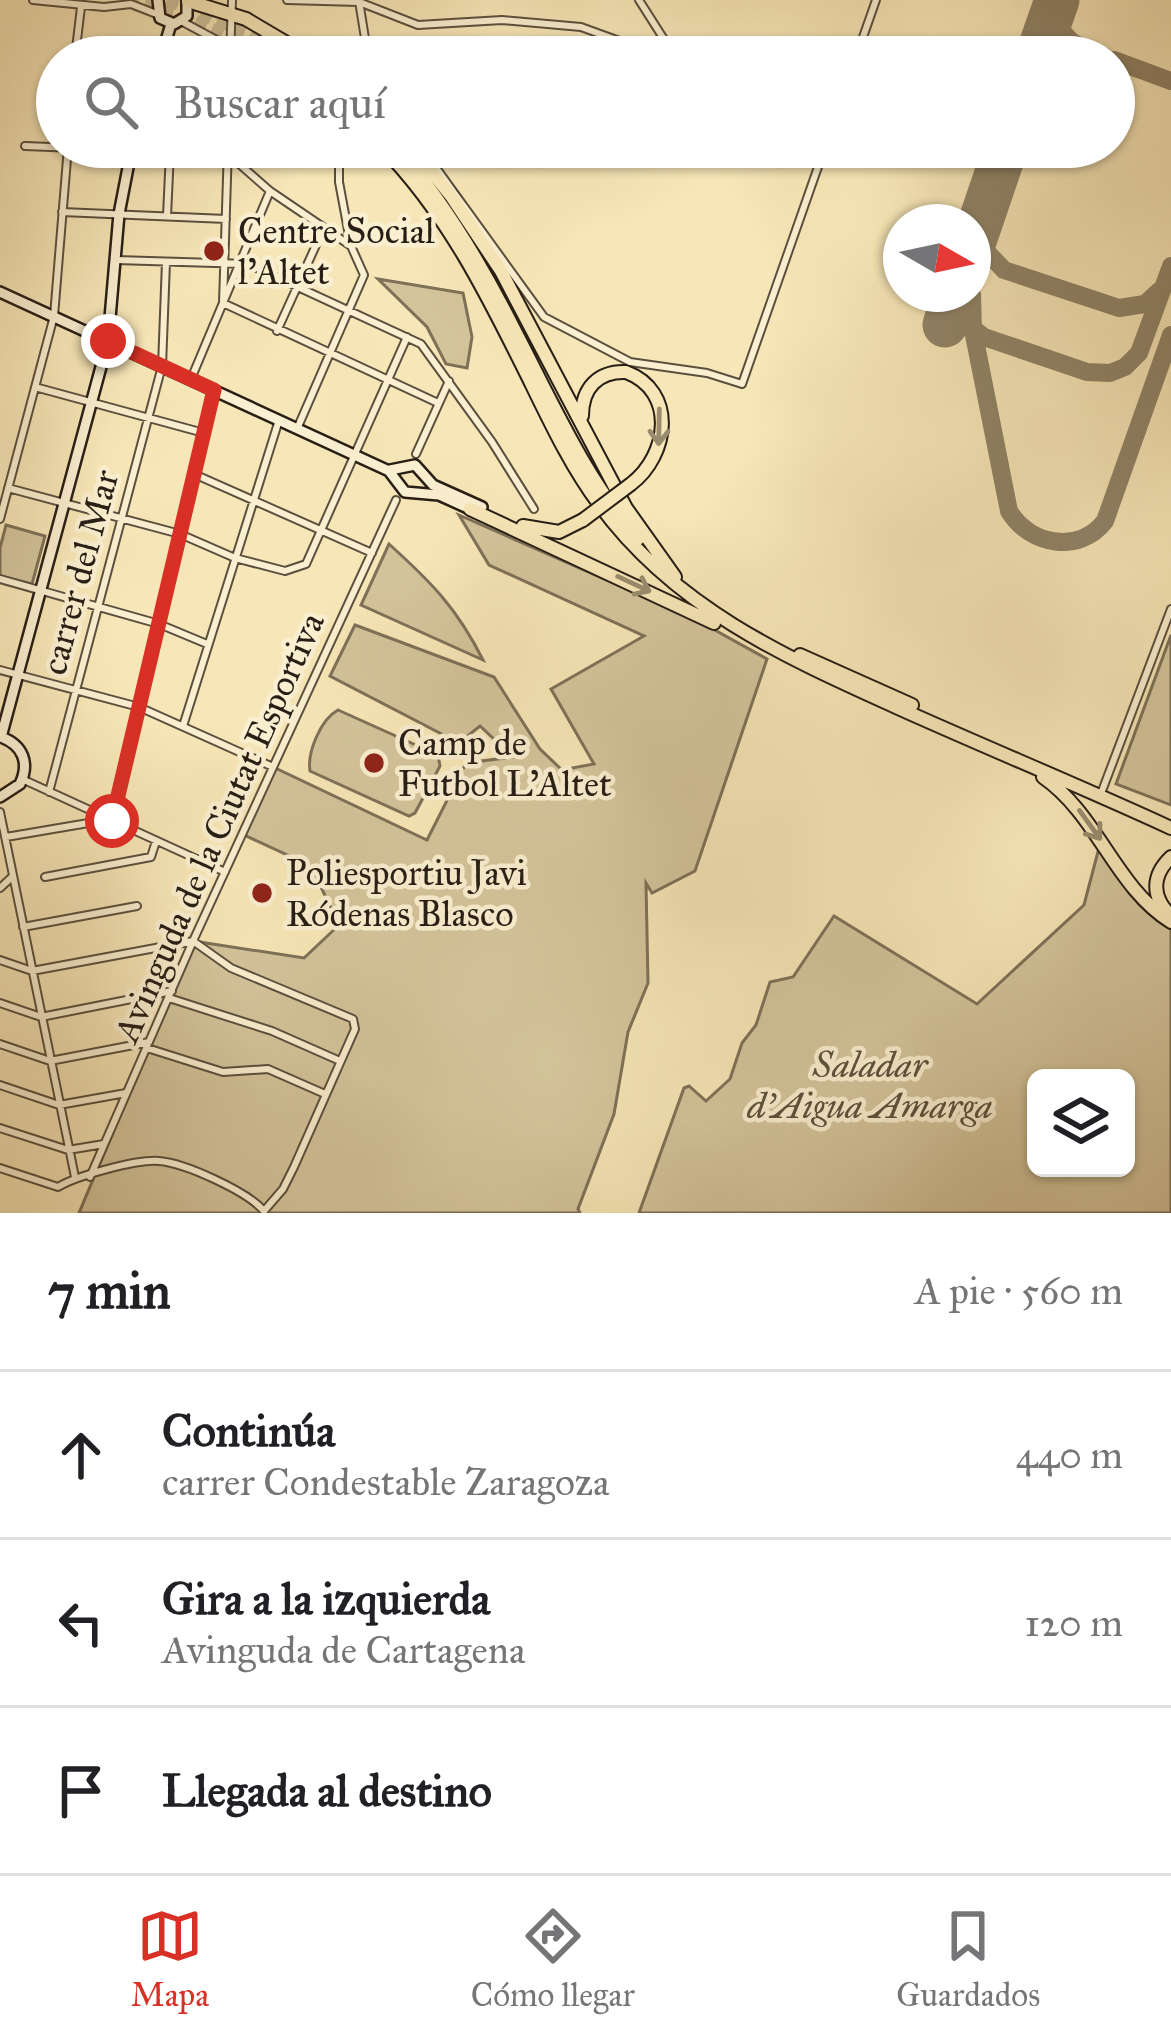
<!DOCTYPE html>
<html lang="es">
<head>
<meta charset="utf-8">
<style>
	:root { --surface:#fff; --page:#f2f2f2; --text:#202124; --muted:#757577; --line:#e0e0e0; --accent:#d93025 }
	body { margin:0; font-family:"IM FELL Great Primer",serif; background:var(--page); color:var(--text) }
	.controls { position:absolute; right:36px; bottom:36px; display:grid; overflow:hidden; border-radius:18px; box-shadow:0 3px 9px #0004 }
	.controls button { width:108px; height:108px; display:grid; place-items:center; padding:0; border:0; border-bottom:3px solid var(--line); background:var(--surface); color:var(--text); font:60px sans-serif }
	.compass { position:absolute; left:883px; top:204px; width:108px; height:108px; border-radius:50%; background:var(--surface); box-shadow:0 3px 9px #0004; rotate:99deg }
	.stop { position:absolute; width:36px; height:36px; margin:-27px; border:9px solid #d93025; border-radius:50%; background:#fff }
	.stop.end { background:#d93025; border-color:#fff; box-shadow:0 3px 12px #0008 }
	.list { margin:0; padding:0; list-style:none }
	h2 { display:flex; justify-content:space-between; align-items:center; height:156px; margin:0; padding:0 48px; font-size:51px }
	h2 small { font-size:39px; font-weight:400; color:var(--muted) }
	.list li { display:grid; grid-template-columns:78px 1fr auto; gap:36px; align-items:center; box-sizing:border-box; height:168px; padding:0 48px; border-top:3px solid var(--line) }
	.list b { display:block; font-size:45px; white-space:nowrap }
	.list p { margin:0; font-size:39px; white-space:nowrap; color:var(--muted) }
	.list em { font-size:39px; font-style:normal; color:var(--muted) }
	.icon { flex:none; width:66px; height:66px; fill:none; stroke:currentColor; stroke-width:2; stroke-linecap:round; stroke-linejoin:round }
	.map { position:relative; flex:none; width:1171px; height:1213px; overflow:hidden }
	.search { position:absolute; background:var(--surface); box-shadow:0 3px 9px #0004; left:36px; right:36px; top:36px; height:132px; display:flex; align-items:center; gap:30px; box-sizing:border-box; padding:0 42px; border-radius:66px; color:var(--muted); font-size:45px }
	.sheet { height:660px; background:var(--surface) }
	nav { display:flex; justify-content:space-around; align-items:center; box-sizing:border-box; height:168px; border-top:3px solid var(--line); background:var(--surface); font-size:33px; color:var(--muted) }
	nav a { display:grid; justify-items:center; gap:6px }
	nav .on { color:var(--accent) }
	.map>svg:first-child { display:block }
</style>
</head>
<body>
<div class="map">
<svg width="1171" height="1213" viewBox="0 0 1171 1213">
	<rect width="100%" height="100%" fill="#f7e6b7"/>
	<filter id="stains"><feTurbulence type="fractalNoise" baseFrequency=".00167" numOctaves="4"/><feColorMatrix values="0 0 0 0 .2 0 0 0 0 .09 0 0 0 0 .02 0 0 0 .5 -.17"/></filter>
	<radialGradient id="worn" r=".72"><stop offset=".6" stop-color="#630" stop-opacity="0"/><stop offset="1" stop-color="#630" stop-opacity=".3"/></radialGradient>
	<path fill="#d4c49b" stroke="#7e7158" stroke-width="3" fill-rule="evenodd" d="M378 279 463 293 472 337 467 368 446 364 427 327Z
		M459 515 693 618 767 659 695 871 652 893 646 883 648 983 628 1032 614 1114 578 1209 580 1213H79L193 941 304 958 339 925 311 866 242 834 273 767 427 840 466 763 513 757 480 726 459 743 330 676 355 625 494 677 540 749 562 770 594 764 551 689 644 636 489 565Z
		M6 525 45 536 32 584 0 576V548Z
		M389 544C431 582 457 608 483 660L361 605Z
		M1171 635V805L1116 784Z
		M338 710 438 755 440 766 415 813 409 816 310 771C307 752 321 719 338 710Z
		M1100 844 1138 902 1171 929V1213H639L684 1088 689 1086 706 1101 730 1079 742 1043 756 1025 770 982 793 977 834 916 977 1004 1084 905ZM1036 1078H1126V1168H1036Z"/>
	<g fill="none" stroke-linecap="round" stroke-linejoin="round">
		<path stroke="#8f8266" stroke-width="18" d="M1055 6C1057 39 1077 47 1105 57
			M1114 60 1171 81
			M980 223 985 250 1004 270 1119 308 1145 304 1159 291
			M973 283 979 234
			M957 294 965 322 984 337 1087 372 1110 373 1125 367 1139 353 1171 266
			M972 294 973 330 1009 511C1030 546 1080 554 1105 521L1171 335"/>
		<path stroke="#8f8266" stroke-width="45" d="M1037 57 1057 0
			M973 244 1006 147
			M945 325 955 294"/>
		<path stroke="#cdbe97" stroke-width="12" stroke-dasharray="12 6" stroke-linecap="butt" d="M127 0 178 12 269 57
			M167 0 247 33 290 57"/>
		<g stroke="#5b503e" stroke-width="10">
			<path id="street" d="M33 0 104 7 131 4 159 15
				M287 0 359 2 418 25 502 20 581 27 636 47 674 55
				M639 0 674 55 681 57
				M359 1 368 57
				M183 22 248 57
				M75 57 81 7
				M230 57 232 0
				M856 57 876 0
				M25 146 228 154 270 191 351 246
				M228 147 223 303 438 403
				M421 147 544 317 630 362 707 373 742 384 825 147
				M62 212 226 219
				M167 216 170 152
				M116 260 248 264 421 344 492 442 534 509
				M277 331 322 232
				M191 379 270 191
				M35 387 204 433
				M297 429 364 275 351 246 339 182V147
				M416 454 449 381
				M194 474 372 553
				M8 488 180 534 235 558 285 571 306 564 407 337
				M0 519 54 316 68 147
				M0 579 159 624 207 644
				M0 670 139 707 273 767
				M183 726 279 420
				M22 779 225 872
				M1102 791 1171 609
				M49 792 162 366 166 262
				M0 812 75 1177
				M112 821 214 390
				M6 837 106 820
				M45 877 151 857 156 841
				M0 888 13 876
				M23 927 137 906
				M0 960 32 971 193 941 231 968 353 1019 355 1029 294 1167 283 1189 264 1211
				M169 998 272 1031 340 1061
				M0 1003 41 1017 172 991
				M0 1044 50 1061 149 1042
				M147 1048 223 1072 268 1069 325 1094
				M0 1085 59 1105 126 1093
				M0 1128 68 1150 104 1144
				M0 1168 58 1187C76 1176 137 1159 159 1161 185 1163 246 1191 263 1210
				M90 1177 193 941 396 500"/>
		</g>
		<g stroke="#271e15" stroke-width="14">
			<path id="secondary" d="M158 0 160 18 174 24 187 16V1
				M161 57 171 24
				M0 292 389 471 405 492 439 495 470 509
				M390 470 415 465 433 485 482 507
				M1 737 108 341 119 214 132 147
				M0 797 20 784C30 763 23 745 1 737"/>
		</g>
		<g stroke="#271e15" stroke-width="16">
			<path id="highway" d="M188 1 246 19 310 57
				M382 147C448 213 491 302 532 385 552 426 572 468 599 504 674 607 783 656 896 707 987 748 1080 786 1171 828
				M396 147C445 202 483 267 516 333 553 404 585 478 638 539
				M412 147 451 196 501 271 626 508 675 577
				M582 416C582 388 598 371 626 372 677 391 669 455 631 484
				M470 509 714 623
				M523 526 559 532 583 520
				M800 655 912 705
				M1043 777C1098 815 1115 887 1171 922
				M1170 915C1151 896 1152 875 1171 857"/>
		</g>
		<use href="#street" stroke="#faefd0" stroke-width="6"/>
		<use href="#secondary" stroke="#faefd0" stroke-width="9"/>
		<use href="#highway" stroke="#f7e6b7" stroke-width="12"/>
		<g stroke="#271e15" stroke-width="16" stroke-linecap="butt">
			<path id="highway-bridge" d="M583 520 631 484"/>
		</g>
		<use href="#highway-bridge" stroke="#f7e6b7" stroke-width="12"/>
	</g>
	<defs><path id="oneway-shaft" d="M-6 0H5M1.5-3L5.5 0L1.5 3" fill="none" stroke-width="1.6" stroke-linecap="round" stroke-linejoin="round" transform="scale(3)"/></defs>
	<g stroke="#998c6e">
		<use href="#oneway-shaft" transform="translate(659 427) rotate(91)"/>
		<use href="#oneway-shaft" transform="translate(634 584) rotate(25)"/>
		<use href="#oneway-shaft" transform="translate(1090 825) rotate(54)"/>
	</g>
	<g fill="none" stroke-linecap="round" stroke-linejoin="round">
		<path stroke="#d93025" stroke-width="15" d="M108 341 214 390 112 821"/>
	</g>
	<g fill="#8f2418" stroke="#faefd0" stroke-width="4.5">
		<circle cx="214" cy="251" r="12"/>
		<circle cx="374" cy="763" r="12"/>
		<circle cx="262" cy="893" r="12"/>
	</g>
	<g text-anchor="middle" stroke-width="9" stroke-linejoin="round" paint-order="stroke">
		<g font-size="36" fill="#271e15" stroke="#faefd0" text-anchor="start">
			<text x="238" y="243">Centre Social<tspan x="238" dy="41">l'Altet</tspan></text>
			<text x="398" y="755">Camp de<tspan x="398" dy="41">Futbol L'Altet</tspan></text>
			<text x="286" y="885">Poliesportiu Javi<tspan x="286" dy="41">Ródenas Blasco</tspan></text>
		</g>
		<g font-size="36" fill="#271e15" stroke="#faefd0">
			<text transform="translate(79 572) rotate(-75)" y="13">carrer del Mar</text>
			<text transform="translate(218 827) rotate(-66)" y="13">Avinguda de la Ciutat Esportiva</text>
		</g>
		<g font-size="36" font-style="italic" fill="#5b503d" stroke="#faefd0">
			<text x="870" y="1077">Saladar<tspan x="870" dy="41">d’Aigua Amarga</tspan></text>
		</g>
	</g>
	<rect width="100%" height="100%" filter="url(#stains)"/>
	<rect width="100%" height="100%" fill="url(#worn)"/>
</svg>
<div class="controls">
<button><svg class="icon" aria-label="layers" viewBox="0 0 24 24"><path d="M12 4l9 5-9 5-9-5zM3 14l9 5 9-5"/></svg></button>
</div>
<svg class="compass" viewBox="-18 -18 36 36"><path d="M0-13l5 13h-10z" fill="#e53935"/><path d="M0 13l5-13h-10z" fill="#757577"/></svg>
<div class="stop" style="left:112px;top:821px"></div>
<div class="stop end" style="left:108px;top:341px"></div>
<div class="search"><svg class="icon" aria-label="search" viewBox="0 0 24 24"><circle cx="10" cy="10" r="6"/><path d="M15 15l6 6"/></svg>Buscar aquí</div>
</div>
<section class="sheet">
<h2>7 min<small>A pie · 560 m</small></h2>
<ul class="list">
<li><svg class="icon" aria-label="ahead" viewBox="0 0 24 24"><path d="M12 20V5M6 11l6-6 6 6"/></svg><div><b>Continúa</b><p>carrer Condestable Zaragoza</p></div><em>440 m</em></li>
<li><svg class="icon" aria-label="left" viewBox="0 0 24 24"><path d="M17 20v-9H6M10 6l-5 5 5 5"/></svg><div><b>Gira a la izquierda</b><p>Avinguda de Cartagena</p></div><em>120 m</em></li>
<li><svg class="icon" aria-label="arrive" viewBox="0 0 24 24"><path d="M6 21V4h12l-3 4 3 4H6"/></svg><div><b>Llegada al destino</b></div></li>
</ul>
</section>
<nav>
<a class="on"><svg class="icon" aria-label="map" viewBox="0 0 24 24"><path d="M3 6l6-2 6 2 6-2v14l-6 2-6-2-6 2zM9 4v14M15 6v14"/></svg>Mapa</a>
<a><svg class="icon" aria-label="directions" viewBox="0 0 24 24"><path d="M12 3l9 9-9 9-9-9zM9 14v-3h6M13 9l2 2-2 2"/></svg>Cómo llegar</a>
<a><svg class="icon" aria-label="saved" viewBox="0 0 24 24"><path d="M7 4h10v16l-5-4-5 4z"/></svg>Guardados</a>
</nav>
</body>
</html>
